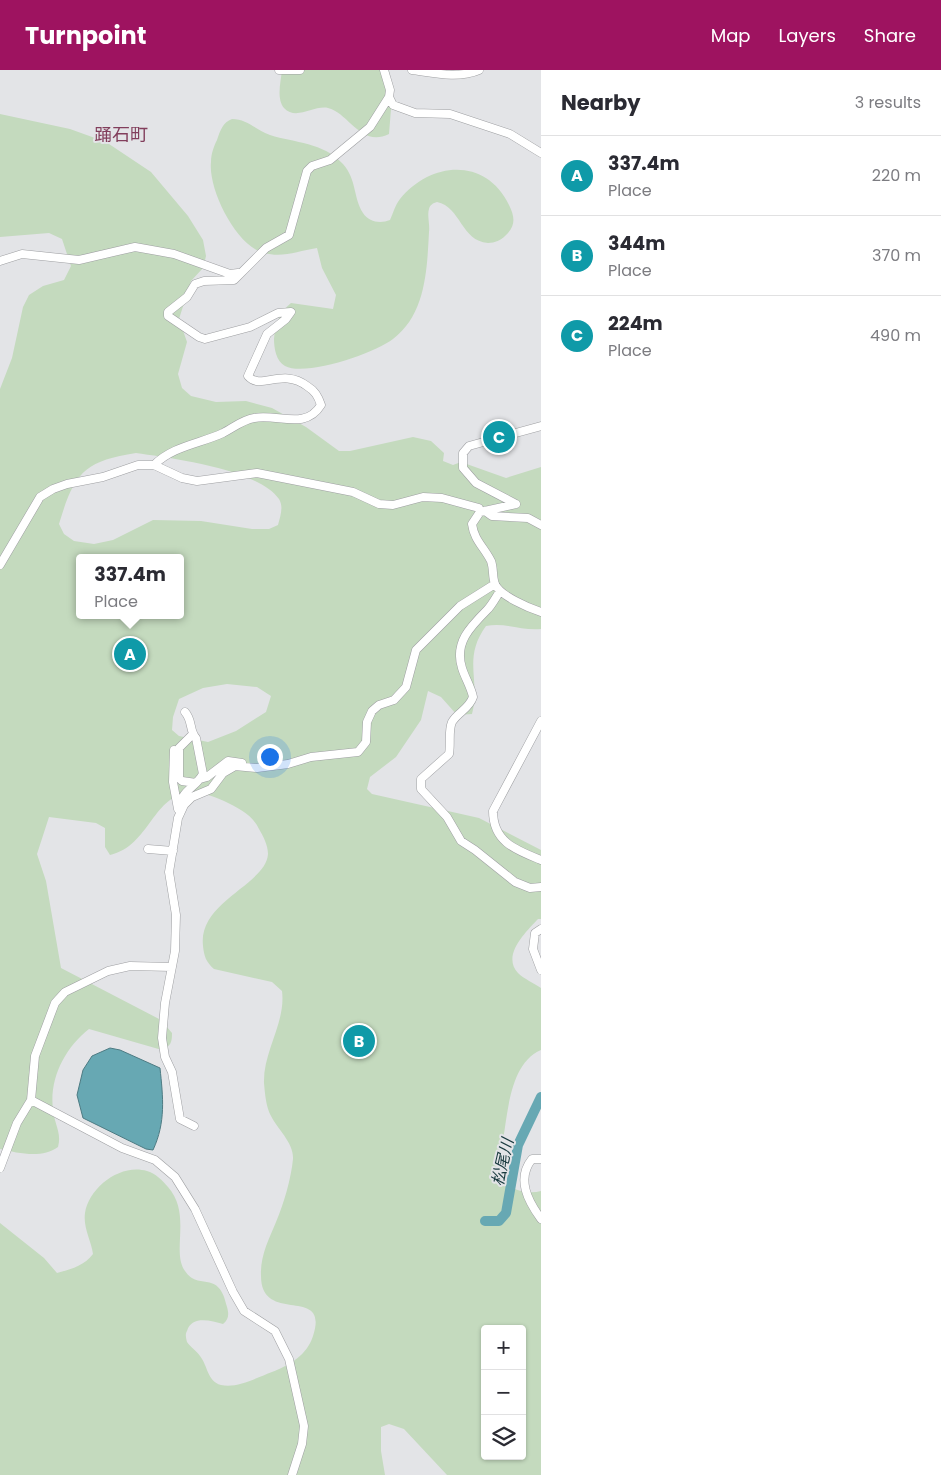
<!DOCTYPE html>
<html lang="en">
<head>
<meta charset="utf-8">
<style>
	:root { --surface:#fff; --page:#f7f7f7; --text:#2b2b33; --muted:#7c7c81; --line:#e1e1e2; --accent:#9e1360 }
	body { margin:0; font-family:Poppins,"Noto Sans JP",sans-serif; background:var(--page); color:var(--text) }
	.controls { position:absolute; right:15px; bottom:15px; display:grid; overflow:hidden; border-radius:5px; box-shadow:0 1px 4px #0004 }
	.controls button { width:45px; height:45px; display:grid; place-items:center; padding:0; border:0; border-bottom:1px solid var(--line); background:var(--surface); color:var(--text); font:25px sans-serif }
	.you { position:absolute; left:269px; top:686px; width:18px; height:18px; margin:-12px; border:4px solid #fff; border-radius:50%; background:#1a73e8; box-shadow:0 0 0 8px #1a73e833 }
	.badge { display:grid; place-items:center; width:32px; height:32px; border-radius:50%; background:var(--accent); color:#fff; font-size:16px; font-weight:700 }
	.pin { position:absolute; translate:-50% -50%; border:2px solid #fff; box-shadow:0 1px 5px #0006 }
	.popup { position:absolute; left:76px; top:484px; width:108px; height:65px; box-sizing:border-box; display:grid; place-content:center; border-radius:5px; background:var(--surface); filter:drop-shadow(0 1px 4px #0005); font-size:16px; white-space:nowrap; color:var(--muted) }
	.popup b { font-size:19px; color:var(--text) }
	.popup::after { content:''; position:absolute; left:50%; top:100%; margin-left:-10px; border:10px solid transparent; border-top-color:var(--surface) }
	.list { margin:0; padding:0; list-style:none }
	h2 { display:flex; justify-content:space-between; align-items:center; height:65px; margin:0; padding:0 20px; font-size:21px }
	h2 small { font-size:16px; font-weight:400; color:var(--muted) }
	.list li { display:grid; grid-template-columns:32px 1fr auto; gap:15px; align-items:center; box-sizing:border-box; height:80px; padding:0 20px; border-top:1px solid var(--line) }
	.list b { display:block; font-size:19px; white-space:nowrap }
	.list p { margin:0; font-size:16px; white-space:nowrap; color:var(--muted) }
	.list em { font-size:16px; font-style:normal; color:var(--muted) }
	.icon { flex:none; width:28px; height:28px; fill:none; stroke:currentColor; stroke-width:2; stroke-linecap:round; stroke-linejoin:round }
	.map { position:relative; flex:none; width:541px; height:1405px; overflow:hidden }
	header { display:flex; align-items:center; gap:30px; box-sizing:border-box; height:70px; padding:0 25px; background:var(--accent); color:#fff }
	header strong { font-size:24px }
	nav { display:flex; gap:28px; margin-inline-start:auto; font-size:18px }
	main { display:flex }
	aside { flex:1; background:var(--surface) }
	.map>svg:first-child { display:block }
</style>
</head>
<body>
<header>
<strong>Turnpoint</strong>
<nav><a>Map</a><a>Layers</a><a>Share</a></nav>
</header>
<main>
<div class="map">
<svg width="541" height="1405" viewBox="0 0 541 1405">
	<rect width="100%" height="100%" fill="#e3e4e7"/>
	<path fill="#c4dabe" fill-rule="evenodd" d="M282 0H382L392 27 389 64C361 78 349 43 328 38 314 35 296 51 284 38 276 28 281 11 282 0Z
		M0 44 70 59 106 72 151 102 188 146 203 170 206 186 203 198 191 211 179 249 187 272 178 304 182 318 191 326 216 332 246 331 272 338 306 357 339 381H350L413 367 431 371 444 383 443 391 453 395 461 392 506 408 541 397V559C522 561 505 552 486 556 462 589 481 610 472 644L457 645 441 627 428 621 421 650 396 687 370 707 367 719 372 724 479 748 541 780V849H538C527 861 501 885 518 903 524 909 534 913 541 918V980C510 993 508 1042 503 1070 502 1077 496 1084 496 1092 495 1115 522 1126 541 1121V1405H447L404 1359 389 1354 381 1357V1381L385 1405H0V1153L44 1188 57 1203C71 1199 84 1196 93 1184 91 1170 83 1158 85 1143 89 1117 121 1093 147 1101 155 1103 163 1111 168 1117 192 1144 171 1182 185 1201 199 1222 219 1198 227 1237 229 1244 229 1249 223 1254 211 1251 192 1245 187 1261 185 1264 186 1268 187 1272 190 1277 197 1281 200 1286 208 1296 207 1311 221 1315 237 1319 258 1307 272 1302 290 1295 307 1285 313 1266 330 1214 261 1256 261 1206 260 1186 269 1169 276 1152 284 1133 291 1109 293 1089 294 1073 278 1060 271 1046 266 1037 265 1024 264 1013 263 981 286 953 282 921L272 912 214 899C206 892 204 886 203 876 198 831 266 815 268 784 268 775 263 766 259 759 252 744 238 738 224 731 152 698 159 774 110 785L105 777V758L96 753 49 747 37 784 46 811 61 898 161 950 172 963C172 972 171 976 162 980L89 959C65 978 49 1008 53 1040 54 1053 62 1063 58 1077 42 1089 18 1083 0 1079V319L12 288 23 237 29 225 43 216 64 210 71 196 62 169 49 163 0 167ZM136 383C171 388 258 399 279 429 284 437 280 447 278 455L269 459H252L201 451 153 450 113 470 94 474 74 471 64 464 59 454C74 404 83 391 136 383ZM80 488H180V545H80ZM227 614 257 617 271 626 266 642 236 661 208 672 179 666 172 660 173 647 179 629 203 618ZM485 1259H522V1386H485Z
		M232 49C247 49 256 60 270 65 295 73 323 72 343 94 357 110 353 128 363 143 369 152 380 154 390 150 393 144 395 135 400 129 431 91 486 87 509 135 515 147 516 156 505 166 501 170 495 173 488 173 461 171 461 137 437 132 433 133 430 135 429 139 427 145 430 155 429 162 427 199 426 244 393 269 375 283 306 307 285 296 276 291 274 278 274 269 275 254 280 242 291 233L333 239 336 225 322 198 317 178C298 181 283 188 264 183 236 176 208 119 211 92 211 84 214 76 217 70 220 61 223 52 232 49Z"/>
	<path fill="#67a8b3" stroke="#4d7b83" d="M110 978 120 980 160 998C163 1027 166 1052 153 1080L146 1079 83 1048 77 1025 83 1000 92 986Z"/>
	<g fill="none" stroke-linecap="round" stroke-linejoin="round">
		<path stroke="#67a8b3" stroke-width="10" d="M485 1151H499L506 1143 518 1075 541 1027"/>
		<g stroke="#9e9fa2" stroke-width="9">
			<path id="minor" d="M279 0H300
				M412 0C434 3 458 9 479 0
				M389 27 393 35 415 43 450 44 510 64 541 83
				M0 191 22 184 79 190 135 177 174 184 230 204 238 203
				M154 395C173 376 199 374 223 363 233 358 242 350 254 348 277 343 305 361 321 335 318 326 315 321 307 316 282 297 261 321 248 306L267 264 286 249 291 242 278 243 250 257 205 269 199 267 168 246V242L187 227 195 214 204 211 234 210 266 178 289 165 307 101 312 96 330 90 370 57 389 27 390 20 384 0
				M516 434 480 442 472 454C474 470 484 477 491 491 494 499 492 507 495 514 500 526 529 538 541 542
				M516 434 476 413 463 398V383L469 376 541 356
				M485 441 492 446 528 448 541 455
				M0 495 40 427 53 419 67 414 103 407 138 395H154L182 408 197 411 257 403 353 422 379 434 393 435 423 427 442 428 479 438 480 442
				M500 521C496 527 492 535 487 540 470 557 454 573 462 598 465 608 471 617 473 627 469 639 458 642 452 652 448 661 451 674 449 684L421 709V719L447 747 461 771 475 780 515 812 530 818 541 817
				M541 651 493 741C493 772 516 780 541 790
				M192 665 179 678V708L182 711 196 713
				M174 680 173 712 178 739
				M200 709 207 707 228 691 242 693
				M181 740 179 735C183 720 196 717 203 704L196 668C189 661 193 651 185 642
				M148 779 173 781
				M541 859 535 863 533 879 541 900
				M31 1030 122 1078 155 1090 175 1107 195 1139 233 1222 244 1241 275 1261 289 1289 304 1356 302 1374 292 1405
				M194 1056 180 1049 172 1002 165 987 162 968 165 933 175 881 176 845 169 802 178 748 184 735 192 727 211 719 223 703 235 696 257 698 288 694 311 687 358 682 366 672 367 652 372 641 379 635 394 630 406 617 416 580 460 536 495 514
				M541 1089H532C516 1109 528 1131 541 1149
				M0 1098 17 1053 31 1030 35 986 55 933 65 922 108 901 130 896 172 897"/>
		</g>
		<use href="#minor" stroke="#fff" stroke-width="8"/>
	</g>
	<g text-anchor="middle" stroke-width="4" stroke-linejoin="round" paint-order="stroke">
		<g font-size="16" font-style="italic" fill="#17383d" stroke="#e3e4e7">
			<text transform="translate(502 1092) rotate(-77)" y="6">松尾川</text>
		</g>
		<g font-size="18" fill="#823e5c" stroke="#e3e4e7">
			<text x="121" y="71">踊石町</text>
		</g>
	</g>
</svg>
<div class="controls">
<button>+</button>
<button>−</button>
<button><svg class="icon" aria-label="layers" viewBox="0 0 24 24"><path d="M12 4l9 5-9 5-9-5zM3 14l9 5 9-5"/></svg></button>
</div>
<div class="you"></div>
<div class="pin badge" style="left:130px;top:584px;background:#0f9aa8">A</div>
<div class="popup"><b>337.4m</b>Place</div>
<div class="pin badge" style="left:359px;top:971px;background:#0f9aa8">B</div>
<div class="pin badge" style="left:499px;top:367px;background:#0f9aa8">C</div>
</div>
<aside>
<h2>Nearby<small>3 results</small></h2>
<ul class="list">
<li><span class="badge" style="background:#0f9aa8">A</span><div><b>337.4m</b><p>Place</p></div><em>220 m</em></li>
<li><span class="badge" style="background:#0f9aa8">B</span><div><b>344m</b><p>Place</p></div><em>370 m</em></li>
<li><span class="badge" style="background:#0f9aa8">C</span><div><b>224m</b><p>Place</p></div><em>490 m</em></li>
</ul>
</aside>
</main>
</body>
</html>
